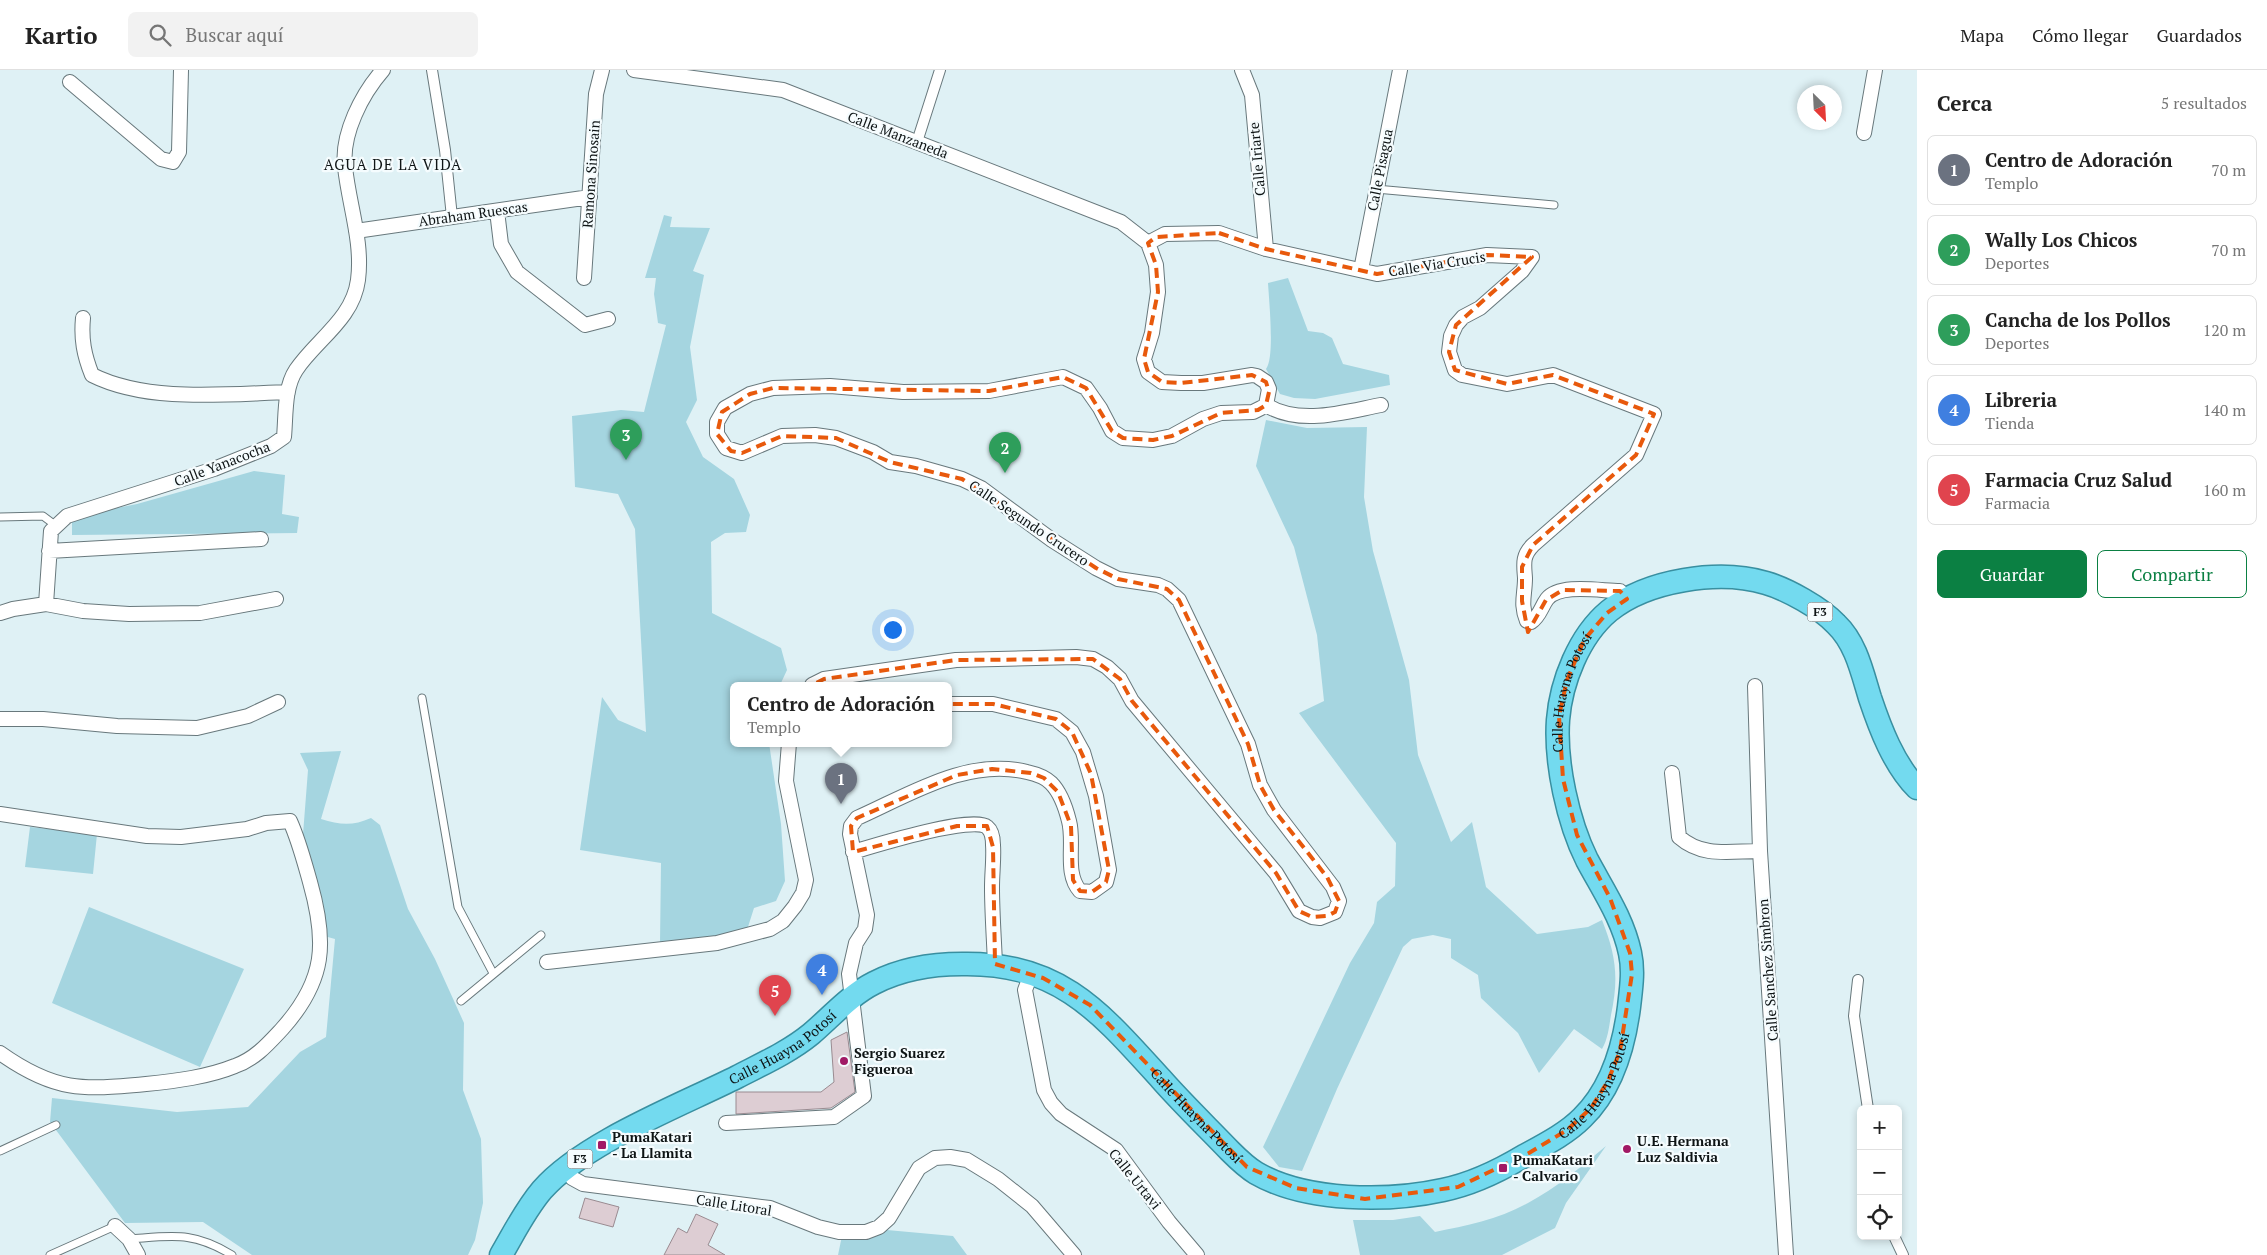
<!DOCTYPE html>
<html lang="es">
<head>
<meta charset="utf-8">
<style>
	:root { --surface:#fff; --page:#f2f2f2; --text:#222; --muted:#767676; --line:#e0e0e0; --accent:#0b8043 }
	body { margin:0; font-family:"PT Serif",serif; background:var(--page); color:var(--text) }
	.controls { position:absolute; right:15px; bottom:15px; display:grid; overflow:hidden; border-radius:8px; box-shadow:0 2px 8px #0003 }
	.controls button { width:45px; height:45px; display:grid; place-items:center; padding:0; border:0; border-bottom:1px solid var(--line); background:var(--surface); color:var(--text); font:25px sans-serif }
	.compass { position:absolute; left:1797px; top:15px; width:45px; height:45px; border-radius:50%; background:var(--surface); box-shadow:0 2px 8px #0003; rotate:156deg }
	.you { position:absolute; left:892px; top:559px; width:18px; height:18px; margin:-12px; border:4px solid #fff; border-radius:50%; background:#1a73e8; box-shadow:0 0 0 8px #1a73e833 }
	.badge { display:grid; place-items:center; width:32px; height:32px; border-radius:50%; background:var(--accent); color:#fff; font-size:16px; font-weight:700 }
	.pin { position:absolute; translate:-50% -41px; filter:drop-shadow(0 1px 2px #0008) }
	.pin::after { content:''; position:absolute; top:26px; width:18px; height:15px; background:inherit; clip-path:polygon(0 0,100% 0,50% 100%) }
	.popup { position:absolute; left:730px; top:612px; width:222px; height:65px; box-sizing:border-box; display:grid; place-content:center; border-radius:8px; background:var(--surface); filter:drop-shadow(0 1px 4px #0005); font-size:16px; white-space:nowrap; color:var(--muted) }
	.popup b { font-size:19px; color:var(--text) }
	.popup::after { content:''; position:absolute; left:50%; top:100%; margin-left:-10px; border:10px solid transparent; border-top-color:var(--surface) }
	.list { margin:0; padding:0; list-style:none }
	h2 { display:flex; justify-content:space-between; align-items:center; height:65px; margin:0; padding:0 20px; font-size:21px }
	h2 small { font-size:16px; font-weight:400; color:var(--muted) }
	.list li { display:grid; grid-template-columns:32px 1fr auto; gap:15px; align-items:center; box-sizing:border-box; height:70px; margin:0 10px 10px; padding:0 10px; border:1px solid var(--line); border-radius:8px }
	.list b { display:block; font-size:19px; white-space:nowrap }
	.list p { margin:0; font-size:16px; white-space:nowrap; color:var(--muted) }
	.list em { font-size:16px; font-style:normal; color:var(--muted) }
	.actions { display:flex; gap:10px; padding:15px 20px }
	.actions a { flex:1; padding:11px 0; border:1px solid var(--accent); border-radius:8px; text-align:center; font-size:18px; color:var(--accent) }
	.actions .main { background:var(--accent); color:#fff }
	.icon { flex:none; width:28px; height:28px; fill:none; stroke:currentColor; stroke-width:2; stroke-linecap:round; stroke-linejoin:round }
	.map { position:relative; flex:none; width:1917px; height:1185px; overflow:hidden }
	header { display:flex; align-items:center; gap:30px; box-sizing:border-box; height:70px; padding:0 25px; background:var(--surface); border-bottom:1px solid var(--line) }
	header strong { font-size:24px }
	nav { display:flex; gap:28px; margin-inline-start:auto; font-size:18px }
	.search { width:350px; height:45px; background:var(--page); display:flex; align-items:center; gap:12px; box-sizing:border-box; padding:0 18px; border-radius:8px; color:var(--muted); font-size:19px }
	main { display:flex }
	aside { flex:1; background:var(--surface) }
	.map>svg:first-child { display:block }
</style>
</head>
<body>
<header>
<strong>Kartio</strong>
<div class="search"><svg class="icon" aria-label="search" viewBox="0 0 24 24"><circle cx="10" cy="10" r="6"/><path d="M15 15l6 6"/></svg>Buscar aquí</div>
<nav><a>Mapa</a><a>Cómo llegar</a><a>Guardados</a></nav>
</header>
<main>
<div class="map">
<svg width="1917" height="1185" viewBox="0 0 1917 1185">
	<rect width="100%" height="100%" fill="#dff1f5"/>
	<path fill="#a5d5e0" d="M664 145 672 147 670 157 710 158 693 201 704 205 690 277 697 330 686 352 703 387 734 409 750 445 746 462 725 463 711 472 712 543 781 578 787 600 780 615H734V673H769L781 754 785 811 776 831 754 838 747 860 704 869 660 873 661 793 580 780 602 627 618 650 646 662 635 459 618 424 575 417 572 346 621 340 644 342 666 255 658 253 654 224 656 208H645Z
		M1288 208 1308 261 1323 263 1332 268 1343 294 1389 305 1390 315 1315 329 1294 328 1280 324 1266 299C1275 288 1269 230 1268 213Z
		M1266 350 1307 358 1367 357 1364 427 1373 481 1409 610 1418 685 1451 772 1472 752 1486 817 1537 864 1588 857 1602 850C1616 885 1619 908 1611 945 1609 957 1608 969 1602 979L1574 959 1539 1003 1518 963 1481 928 1478 905 1451 888V869L1433 865 1412 869 1403 877 1337 1019 1302 1101 1279 1097 1263 1077 1350 893 1374 853 1377 832 1395 816 1396 773 1299 643 1324 631 1317 565 1294 477 1256 396Z
		M254 401 285 405 282 444 299 447 297 463 72 465V447L137 434Z
		M341 681 321 749C340 755 353 756 371 748L380 755 408 839 435 889 464 953 463 1020 481 1069 483 1133 475 1170 468 1185H252L203 1152 125 1153 50 1052 52 1028 177 1042 248 1037 300 982 326 967 335 869 317 864 300 803 308 700 300 683Z
		M30 757 97 764 93 804 25 797Z
		M89 837 244 899 200 997 52 933Z
		M1606 1076 1566 1133 1555 1158 1502 1185H1360L1353 1150H1393L1420 1146 1435 1162C1466 1156 1500 1149 1528 1133 1556 1118 1581 1097 1606 1076Z
		M887 1160 953 1166 967 1185H838L843 1161Z"/>
	<path fill="#ddcdd3" stroke="#9a8b91" d="M847 962 855 1022 831 1038 736 1044V1022H821L834 1012 831 970Z
		M585 1128 619 1137 613 1157 579 1148Z
		M696 1144 718 1154 708 1175 725 1185H664L678 1158 687 1163Z"/>
	<g fill="none" stroke-linecap="round" stroke-linejoin="round">
		<g stroke="#68787c" stroke-width="9">
			<path id="service" d="M1376 119 1554 135
				M0 447 43 446 55 455
				M422 628 458 837 493 903
				M461 931 541 865
				M0 1081 56 1055
				M129 1169C173 1166 193 1161 232 1185
				M50 1185 115 1156"/>
		</g>
		<g stroke="#68787c" stroke-width="12">
			<path id="pedestrian" d="M432 0 445 80 452 147
				M917 72 940 0
				M1858 910 1854 946 1868 1039
				M1894 1166 1903 1185"/>
		</g>
		<g stroke="#68787c" stroke-width="16">
			<path id="minor" d="M634 0 783 20 1121 152 1148 173 1156 195 1158 222 1152 263 1144 289 1148 302 1162 312 1181 313H1203L1252 305 1257 306 1266 312 1269 319 1266 335 1261 338 1253 342 1221 343 1203 349 1172 366 1153 370 1123 368 1112 361 1100 338 1086 318 1063 307 989 321 903 322 830 316 773 318 750 324 725 338 717 352V364L726 378 742 383 782 366 815 365 836 368 873 382 890 392 916 396 962 409 981 418 1052 470 1096 498 1118 509 1158 515 1167 519 1179 530 1248 674 1260 715 1274 740 1333 817 1339 831 1335 842 1320 848 1312 847 1299 841 1276 803 1132 631 1120 609 1107 597 1093 589 1076 587 956 590 824 609 812 615
				M1242 0 1252 25 1266 179
				M70 12 161 89 173 92 179 82 181 0
				M1864 63 1875 0
				M497 141 501 174 517 202 585 255 608 249
				M356 161 590 127
				M1148 173 1165 164 1219 163 1266 179 1377 204 1487 185 1532 187 1522 201 1480 238 1463 247 1456 255 1451 266 1449 282 1455 300 1462 305 1507 314 1553 305 1654 344 1636 385 1533 475C1522 486 1524 494 1525 508 1525 525 1520 534 1527 551L1531 552C1540 546 1541 537 1547 529 1560 513 1601 521 1620 521L1627 529
				M1361 200 1400 0
				M584 208 596 24 602 0
				M83 248C81 269 84 285 92 305 148 333 226 324 288 322
				M1266 335C1300 356 1344 342 1381 335
				M49 481 261 469
				M46 534 51 461 67 446 214 399 271 376 284 367C286 346 284 318 296 300 316 270 353 249 358 210 363 172 349 135 345 97 341 64 362 24 383 0
				M0 543 13 539 46 534 83 541 129 544 200 543 276 529
				M1755 616 1760 781 1786 1185
				M0 649H43L117 656 197 658 248 646 278 632
				M1672 703 1679 767C1703 788 1730 781 1760 781
				M0 744 147 766 181 767 247 759 266 753 290 751C299 771 304 791 310 812 327 872 326 910 282 959 268 974 255 989 235 996 208 1007 176 1011 146 1014 82 1020 55 1022 0 983
				M853 782C873 776 973 745 987 757 992 761 993 769 993 775 994 788 992 803 992 817 992 843 994 868 995 894
				M547 892 717 873 770 859 783 851 795 836 803 823 806 810 786 711 789 673
				M1031 904 1025 920 1044 1020 1051 1033 1061 1044 1116 1080 1169 1152 1197 1185
				M726 1053 834 1047 864 1026 849 904 856 873 865 859 867 845 850 764 851 756 857 748C909 725 968 687 1027 702 1036 704 1045 707 1051 713 1060 722 1066 739 1069 751 1075 773 1064 803 1080 821L1092 822 1106 812 1109 800 1096 726 1083 682 1072 662 1056 649 993 634H948
				M566 1098 572 1108 583 1114 770 1138 818 1157 839 1162H866L879 1157 889 1148 919 1098 935 1088 950 1087 967 1090 998 1109 1032 1136 1074 1185
				M115 1156 129 1169 138 1185"/>
		</g>
		<g stroke="#398fa0" stroke-width="25">
			<g id="trunk">
				<path id="s1" d="M501 1185C514 1163 525 1140 542 1120 583 1073 679 1036 737 1007 762 994 789 982 811 964 831 947 850 925 874 913 901 899 933 894 962 894 1060 892 1101 943 1161 1009 1183 1034 1207 1057 1230 1081 1238 1089 1246 1097 1256 1103 1306 1132 1388 1132 1443 1120 1473 1114 1499 1101 1524 1086 1544 1075 1566 1064 1582 1048 1611 1020 1624 976 1629 937 1631 919 1634 901 1630 883 1623 849 1603 820 1587 790 1568 752 1555 693 1558 650 1561 612 1579 566 1609 541 1647 510 1719 499 1766 513 1787 519 1821 538 1836 554 1856 573 1862 602 1870 628 1880 658 1894 695 1917 718"/>
			</g>
		</g>
		<use href="#service" stroke="#fff" stroke-width="7"/>
		<use href="#pedestrian" stroke="#fff" stroke-width="10"/>
		<use href="#minor" stroke="#fff" stroke-width="14"/>
		<use href="#trunk" stroke="#73daef" stroke-width="22"/>
	</g>
	<path fill="none" stroke="#e8590c" stroke-width="4" stroke-dasharray="10 6" stroke-linejoin="round" d="M1219 163 1266 179 1377 204 1487 185 1532 187 1456 255 1449 282 1455 300 1507 314 1553 305 1654 344 1636 385 1533 475 1522 497V531L1528 562 1546 530 1563 520 1620 521 1627 529 1607 543 1584 570 1567 610 1559 646 1563 709 1577 765 1610 828 1630 883 1632 904 1620 981 1608 1011 1591 1038 1567 1060 1529 1083 1458 1117 1365 1129 1296 1118 1247 1097 1090 935 1043 908 995 894 993 777 987 756H957L853 782 851 756 857 748 957 705 992 699 1031 703 1044 708 1058 722 1071 756 1073 810 1080 821 1092 822 1106 812 1109 800 1091 704 1072 662 1056 649 993 634H932L820 647 806 638 803 628 810 616 824 609 956 590 1093 589 1120 609 1132 631 1276 803 1299 841 1312 847 1327 846 1335 842 1339 831 1327 807 1274 740 1260 715 1248 674 1179 530 1167 519 1118 509 1096 498 962 409 890 392 836 368 782 366 742 383 731 381 717 364 722 342 750 324 773 318 989 321 1063 307 1086 318 1112 361 1123 368 1153 370 1172 366 1221 343 1258 340 1266 335 1269 322 1266 312 1252 305 1181 313 1162 312 1148 302 1144 289 1158 222 1156 195 1148 173 1156 167Z"/>
	<g fill="#a11965" stroke="#f5fcfe" stroke-width="2">
		<circle cx="844" cy="991" r="5"/>
		<rect x="597" y="1070" width="10" height="10" rx="2.5"/>
		<circle cx="1627" cy="1079" r="5"/>
		<rect x="1498" y="1093" width="10" height="10" rx="2.5"/>
	</g>
	<g text-anchor="middle" stroke-width="4.5" stroke-linejoin="round" paint-order="stroke">
		<g fill="#f5fcfe" stroke="#535a5b" stroke-width="1">
			<rect x="1807.5" y="532.5" width="25" height="19" rx="4"/>
			<rect x="567.5" y="1079.5" width="25" height="19" rx="4"/>
		</g>
		<g font-size="12" font-weight="bold" fill="#0e1415">
			<text x="1820" y="546">F3</text>
			<text x="580" y="1093">F3</text>
		</g>
		<g font-size="14" fill="#0e1415" stroke="#f5fcfe">
			<text transform="translate(898 65) rotate(21)" y="5">Calle Manzaneda</text>
			<text transform="translate(1257 89) rotate(-95)" y="5">Calle Iriarte</text>
			<text transform="translate(1380 100) rotate(-79)" y="5">Calle Pisagua</text>
			<text transform="translate(591 104) rotate(-86)" y="5">Ramona Sinosain</text>
			<text transform="translate(473 144) rotate(-8)" y="5">Abraham Ruescas</text>
			<text transform="translate(1437 194) rotate(-9)" y="5">Calle Via Crucis</text>
			<text transform="translate(222 394) rotate(-21)" y="5">Calle Yanacocha</text>
			<text transform="translate(1029 453) rotate(34)" y="5">Calle Segundo Crucero</text>
			<text dy="5" stroke="none"><textPath href="#s1" startOffset="1738">Calle Huayna Potosí</textPath></text>
			<text transform="translate(1768 900) rotate(-94)" y="5">Calle Sanchez Simbron</text>
			<text dy="5" stroke="none"><textPath href="#s1" startOffset="358">Calle Huayna Potosí</textPath></text>
			<text dy="5" stroke="none"><textPath href="#s1" startOffset="1318">Calle Huayna Potosí</textPath></text>
			<text dy="5" stroke="none"><textPath href="#s1" startOffset="852">Calle Huayna Potosí</textPath></text>
			<text transform="translate(1135 1109) rotate(51)" y="5">Calle Urtavi</text>
			<text transform="translate(734 1135) rotate(9)" y="5">Calle Litoral</text>
		</g>
		<g font-size="14" font-weight="bold" fill="#0e1415" stroke="#f5fcfe" text-anchor="start">
			<text x="854" y="988">Sergio Suarez<tspan x="854" dy="16">Figueroa</tspan></text>
			<text x="612" y="1072">PumaKatari<tspan x="612" dy="16">- La Llamita</tspan></text>
			<text x="1637" y="1076">U.E. Hermana<tspan x="1637" dy="16">Luz Saldivia</tspan></text>
			<text x="1513" y="1095">PumaKatari<tspan x="1513" dy="16">- Calvario</tspan></text>
		</g>
		<g font-size="15" letter-spacing="1" fill="#0e1415" stroke="#f5fcfe">
			<text x="393" y="100">AGUA DE LA VIDA</text>
		</g>
	</g>
</svg>
<div class="controls">
<button>+</button>
<button>−</button>
<button><svg class="icon" aria-label="locate" viewBox="0 0 24 24"><circle cx="12" cy="12" r="6"/><path d="M12 2v4M12 18v4M2 12h4M18 12h4"/></svg></button>
</div>
<svg class="compass" viewBox="-18 -18 36 36"><path d="M0-13l5 13h-10z" fill="#e53935"/><path d="M0 13l5-13h-10z" fill="#767676"/></svg>
<div class="you"></div>
<div class="pin badge" style="left:841px;top:734px;background:#6b7280">1</div>
<div class="popup"><b>Centro de Adoración</b>Templo</div>
<div class="pin badge" style="left:1005px;top:403px;background:#2e9e5b">2</div>
<div class="pin badge" style="left:626px;top:390px;background:#2e9e5b">3</div>
<div class="pin badge" style="left:822px;top:925px;background:#3f7fe0">4</div>
<div class="pin badge" style="left:775px;top:946px;background:#e0444e">5</div>
</div>
<aside>
<h2>Cerca<small>5 resultados</small></h2>
<ul class="list">
<li><span class="badge" style="background:#6b7280">1</span><div><b>Centro de Adoración</b><p>Templo</p></div><em>70 m</em></li>
<li><span class="badge" style="background:#2e9e5b">2</span><div><b>Wally Los Chicos</b><p>Deportes</p></div><em>70 m</em></li>
<li><span class="badge" style="background:#2e9e5b">3</span><div><b>Cancha de los Pollos</b><p>Deportes</p></div><em>120 m</em></li>
<li><span class="badge" style="background:#3f7fe0">4</span><div><b>Libreria</b><p>Tienda</p></div><em>140 m</em></li>
<li><span class="badge" style="background:#e0444e">5</span><div><b>Farmacia Cruz Salud</b><p>Farmacia</p></div><em>160 m</em></li>
</ul>
<div class="actions"><a class="main">Guardar</a><a>Compartir</a></div>
</aside>
</main>
</body>
</html>
